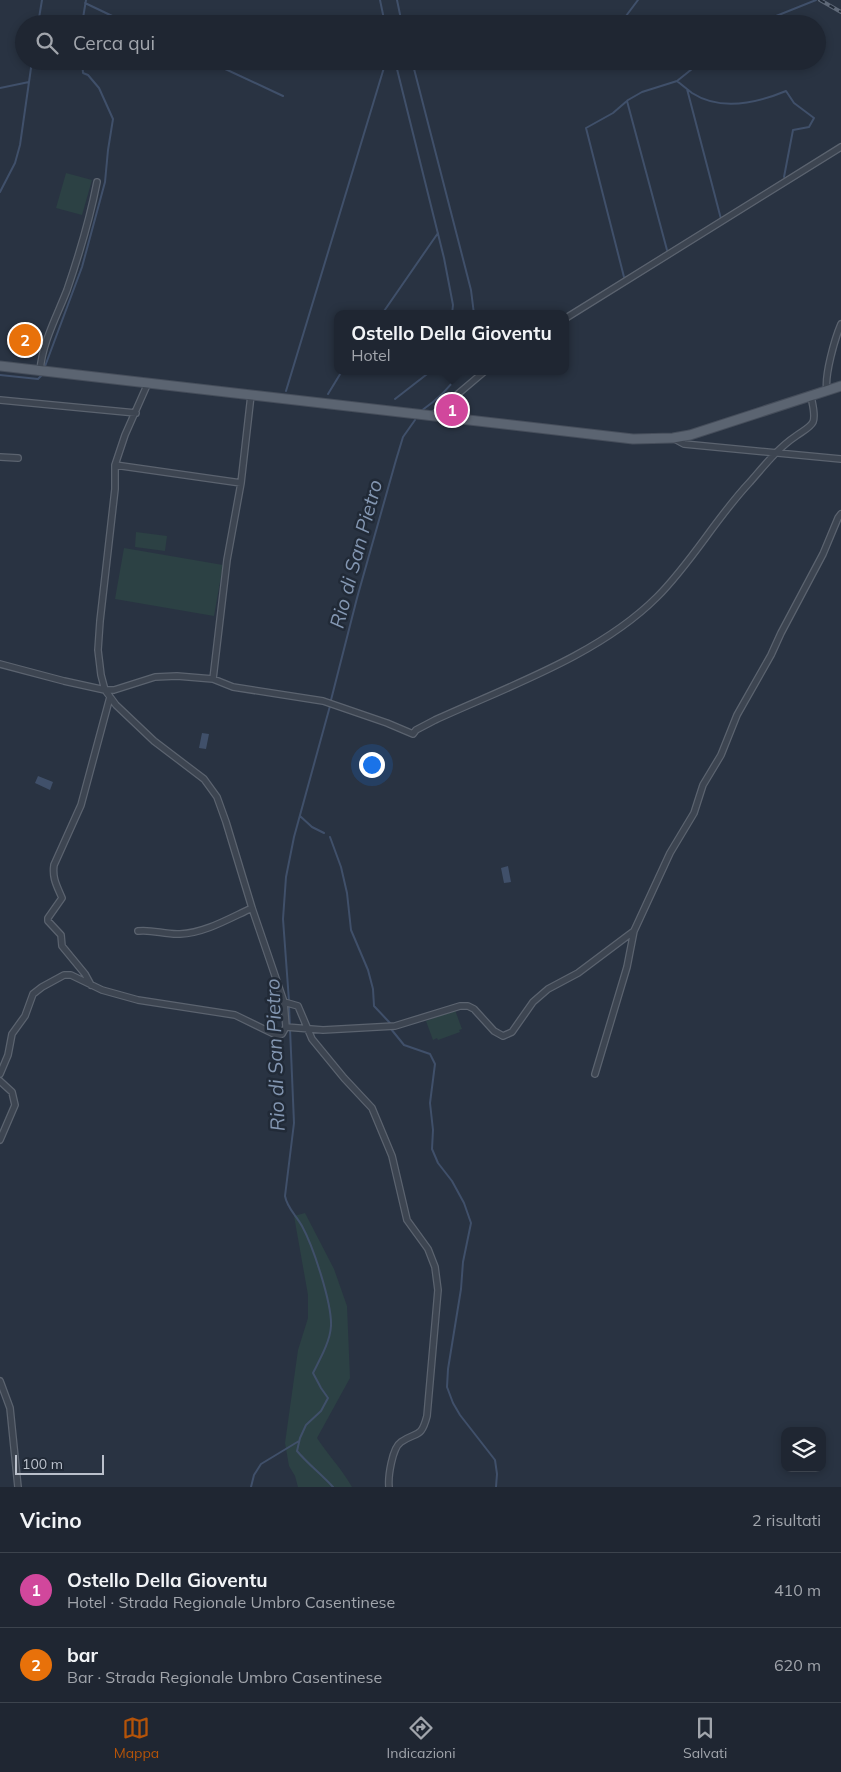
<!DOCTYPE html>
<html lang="it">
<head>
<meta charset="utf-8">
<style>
	:root { --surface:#1f2632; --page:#272e3a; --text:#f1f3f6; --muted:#a1a5ac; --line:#3c434d; --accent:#b45309 }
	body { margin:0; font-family:Mulish,sans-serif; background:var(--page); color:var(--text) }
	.controls { position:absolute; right:15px; bottom:15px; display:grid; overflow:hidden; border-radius:10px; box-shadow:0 2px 8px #0003 }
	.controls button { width:45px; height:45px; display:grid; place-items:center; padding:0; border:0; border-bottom:1px solid var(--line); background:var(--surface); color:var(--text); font:25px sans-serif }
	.scale { position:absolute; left:15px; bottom:12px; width:89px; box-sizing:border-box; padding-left:5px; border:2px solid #bac0cb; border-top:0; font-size:14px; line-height:18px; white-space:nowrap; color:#bac0cb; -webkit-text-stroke:4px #212a37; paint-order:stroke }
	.you { position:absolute; left:371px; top:764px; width:18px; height:18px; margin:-12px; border:4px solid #fff; border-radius:50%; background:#1a73e8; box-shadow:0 0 0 8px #1a73e833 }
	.badge { display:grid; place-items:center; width:32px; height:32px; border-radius:50%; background:var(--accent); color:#fff; font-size:16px; font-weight:700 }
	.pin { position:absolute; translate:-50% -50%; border:2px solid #fff; box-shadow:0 1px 5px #0006 }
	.popup { position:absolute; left:334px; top:310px; width:235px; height:65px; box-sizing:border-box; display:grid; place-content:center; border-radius:10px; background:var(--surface); filter:drop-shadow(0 1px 4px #0005); font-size:16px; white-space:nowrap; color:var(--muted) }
	.popup b { font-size:19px; color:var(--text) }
	.popup::after { content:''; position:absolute; left:50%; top:100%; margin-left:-10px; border:10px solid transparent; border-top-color:var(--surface) }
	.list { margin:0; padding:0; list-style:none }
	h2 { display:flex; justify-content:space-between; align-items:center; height:65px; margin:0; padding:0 20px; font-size:21px }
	h2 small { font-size:16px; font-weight:400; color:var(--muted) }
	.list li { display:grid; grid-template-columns:32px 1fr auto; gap:15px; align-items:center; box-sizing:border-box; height:75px; padding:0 20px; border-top:1px solid var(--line) }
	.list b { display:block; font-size:19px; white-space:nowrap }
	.list p { margin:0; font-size:16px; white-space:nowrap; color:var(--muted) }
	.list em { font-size:16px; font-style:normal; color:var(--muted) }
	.icon { flex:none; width:28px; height:28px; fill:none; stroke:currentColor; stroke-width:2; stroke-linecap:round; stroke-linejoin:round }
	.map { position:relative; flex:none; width:841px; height:1487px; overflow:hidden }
	.search { position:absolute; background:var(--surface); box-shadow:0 2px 8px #0003; left:15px; right:15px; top:15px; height:55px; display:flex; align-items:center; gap:12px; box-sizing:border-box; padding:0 18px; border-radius:28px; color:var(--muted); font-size:19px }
	.sheet { height:215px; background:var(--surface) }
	nav { display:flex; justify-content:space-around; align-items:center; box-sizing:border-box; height:70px; border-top:1px solid var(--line); background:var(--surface); font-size:14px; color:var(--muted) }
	nav a { display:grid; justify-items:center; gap:2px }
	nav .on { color:var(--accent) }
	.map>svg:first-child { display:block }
</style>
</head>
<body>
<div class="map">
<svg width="841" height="1487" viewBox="0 0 841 1487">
	<rect width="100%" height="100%" fill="#293342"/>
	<path fill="#2c4144" d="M66 173 92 180 82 215 56 208Z
		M136 532 167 536 165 551 135 547Z
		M124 548 223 565 214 616 115 599Z
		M455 1010 462 1029 459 1030 460 1032 438 1040 437 1038 433 1040 426 1021Z
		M305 1213 334 1269 347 1306 350 1378 317 1438C328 1455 342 1469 352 1487H298L295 1476 289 1466 285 1443 298 1350 308 1318V1295L294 1216Z"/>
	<path fill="#40506a" d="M202 733 209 734 206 749 199 748Z
		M38 776 53 782 50 790 35 783Z
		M508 866 511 882 504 883 501 868Z"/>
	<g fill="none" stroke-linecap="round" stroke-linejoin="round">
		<path stroke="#40506a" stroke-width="2" d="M380 0 385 24
			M397 0 402 24
			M85 3 129 24
			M38 24 42 0
			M82 24 86 0
			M620 24 638 0
			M756 24 816 0
			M208 61 283 96
			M395 61 444 258 453 305 452 314
			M412 61 471 290 474 314
			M677 81C682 85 687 89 692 93 720 111 757 103 786 91L794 103 814 118 809 127 793 130 784 177
			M0 88 29 82
			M687 89 721 219
			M627 101 667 250
			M0 192 15 163 20 145 32 61
			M624 277 586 128 613 113 628 100 642 92 677 81 702 61
			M382 314 438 233
			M44 369 82 267 105 182 108 150 113 119 99 88 88 75 83 73 82 61
			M0 375 38 379 43 374
			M286 391 386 61
			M328 394 342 371
			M395 399 431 371
			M421 411C437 400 450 388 461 371
			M331 700 357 598 396 460 403 437 415 420
			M300 816 312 827 324 833
			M330 837 341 867 347 893 351 930 368 970 373 989 374 1006 390 1023 391 1029 404 1045 430 1054 435 1064 430 1103 433 1130 432 1149 438 1163 452 1181 464 1203 471 1223 463 1262 461 1289 448 1369 447 1387 453 1403 460 1415 495 1460 497 1474 496 1487
			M289 1001 283 919 286 877 294 837 330 706
			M289 1005 294 1123 285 1196C287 1208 296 1215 302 1226 313 1246 332 1303 331 1326 330 1342 320 1359 313 1373L321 1388 328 1398 321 1411 306 1425 300 1438 297 1451C308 1464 321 1474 333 1487
			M251 1487 254 1475 261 1464 299 1441"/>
		<g stroke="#5b636f" stroke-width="8">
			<path id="street" d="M566 318 841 147
				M40 371C42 343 57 316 67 290 79 255 90 218 97 182
				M148 383 125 435 115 465V489L100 621 98 650 101 675 105 690 116 705 154 741 204 779 217 797 226 822 252 908 284 1002 298 1006 312 1039 344 1078 372 1108 392 1156 407 1220 428 1249 435 1267 438 1290 427 1416C421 1439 417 1431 401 1442 392 1448 388 1477 389 1487
				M827 391C824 376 835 338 841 324
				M0 400 136 413
				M433 415 485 371
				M673 438 684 444 841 459
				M0 457 18 458
				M115 465 241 483 251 395
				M0 664 64 681 105 690H114L155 677 177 676 213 679 233 687 323 701 387 723 413 734 416 730 435 720C509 686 599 655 657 597 692 562 716 518 750 482 764 466 778 448 796 436 801 432 810 428 813 422 816 415 812 403 811 396
				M213 679 227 560 241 483
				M138 931C152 929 165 935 180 934 205 933 230 918 252 908
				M91 985 85 974 62 946 61 935 48 921V918L62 898C57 886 52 878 54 865L81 805 110 697
				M286 1027 323 1030 395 1026 460 1006H468L474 1009 494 1031 503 1036 512 1032 533 1002 548 989 578 973 634 931 670 853 694 813 703 785 721 755 737 715 771 655 781 633 823 554 838 518 841 514
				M0 1074 8 1055 12 1034 25 1016 33 994 42 987 64 975H71L102 990 138 1000 235 1015 276 1035 282 1034 286 1027 284 1002
				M595 1074 627 967 634 931
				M0 1081 12 1092 15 1105 0 1140
				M0 1381 10 1408 18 1487"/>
		</g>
		<g stroke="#464e5b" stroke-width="11">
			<path id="primary" d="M0 366 633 439 673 438 690 435 841 386"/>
		</g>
		<use href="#street" stroke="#3d4551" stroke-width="5.5"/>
		<use href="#primary" stroke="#5b6471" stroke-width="9"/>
		<g stroke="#5f6978" stroke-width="4">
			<path id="rail" d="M820 0 841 12"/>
		</g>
		<use href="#rail" stroke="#212a37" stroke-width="2" stroke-dasharray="5.5" stroke-linecap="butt"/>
	</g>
	<g text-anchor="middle" stroke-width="5" stroke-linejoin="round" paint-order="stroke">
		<g font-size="20" font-style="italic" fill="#8396b1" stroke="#212a37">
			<text transform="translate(356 554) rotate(-75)" y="7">Rio di San Pietro</text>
			<text transform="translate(275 1055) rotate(-92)" y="7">Rio di San Pietro</text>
		</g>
	</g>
</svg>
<div class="controls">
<button><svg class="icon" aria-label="layers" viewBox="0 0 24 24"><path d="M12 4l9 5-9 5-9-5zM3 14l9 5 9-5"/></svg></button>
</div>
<div class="scale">100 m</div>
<div class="you"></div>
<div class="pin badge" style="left:452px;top:410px;background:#d1479c">1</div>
<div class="popup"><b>Ostello Della Gioventu</b>Hotel</div>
<div class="pin badge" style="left:25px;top:340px;background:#e8710a">2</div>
<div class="search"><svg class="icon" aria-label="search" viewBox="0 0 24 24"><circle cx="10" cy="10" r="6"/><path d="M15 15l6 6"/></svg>Cerca qui</div>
</div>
<section class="sheet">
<h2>Vicino<small>2 risultati</small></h2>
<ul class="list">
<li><span class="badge" style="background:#d1479c">1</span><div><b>Ostello Della Gioventu</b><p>Hotel · Strada Regionale Umbro Casentinese</p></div><em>410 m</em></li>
<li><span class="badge" style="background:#e8710a">2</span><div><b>bar</b><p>Bar · Strada Regionale Umbro Casentinese</p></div><em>620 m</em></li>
</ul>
</section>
<nav>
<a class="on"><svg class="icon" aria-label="map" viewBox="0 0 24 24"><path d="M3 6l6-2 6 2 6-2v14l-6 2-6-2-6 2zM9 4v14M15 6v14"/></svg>Mappa</a>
<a><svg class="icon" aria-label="directions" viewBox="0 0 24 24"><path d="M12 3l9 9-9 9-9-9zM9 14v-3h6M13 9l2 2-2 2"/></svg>Indicazioni</a>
<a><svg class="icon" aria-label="saved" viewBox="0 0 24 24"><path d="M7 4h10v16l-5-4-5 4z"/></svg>Salvati</a>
</nav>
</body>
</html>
